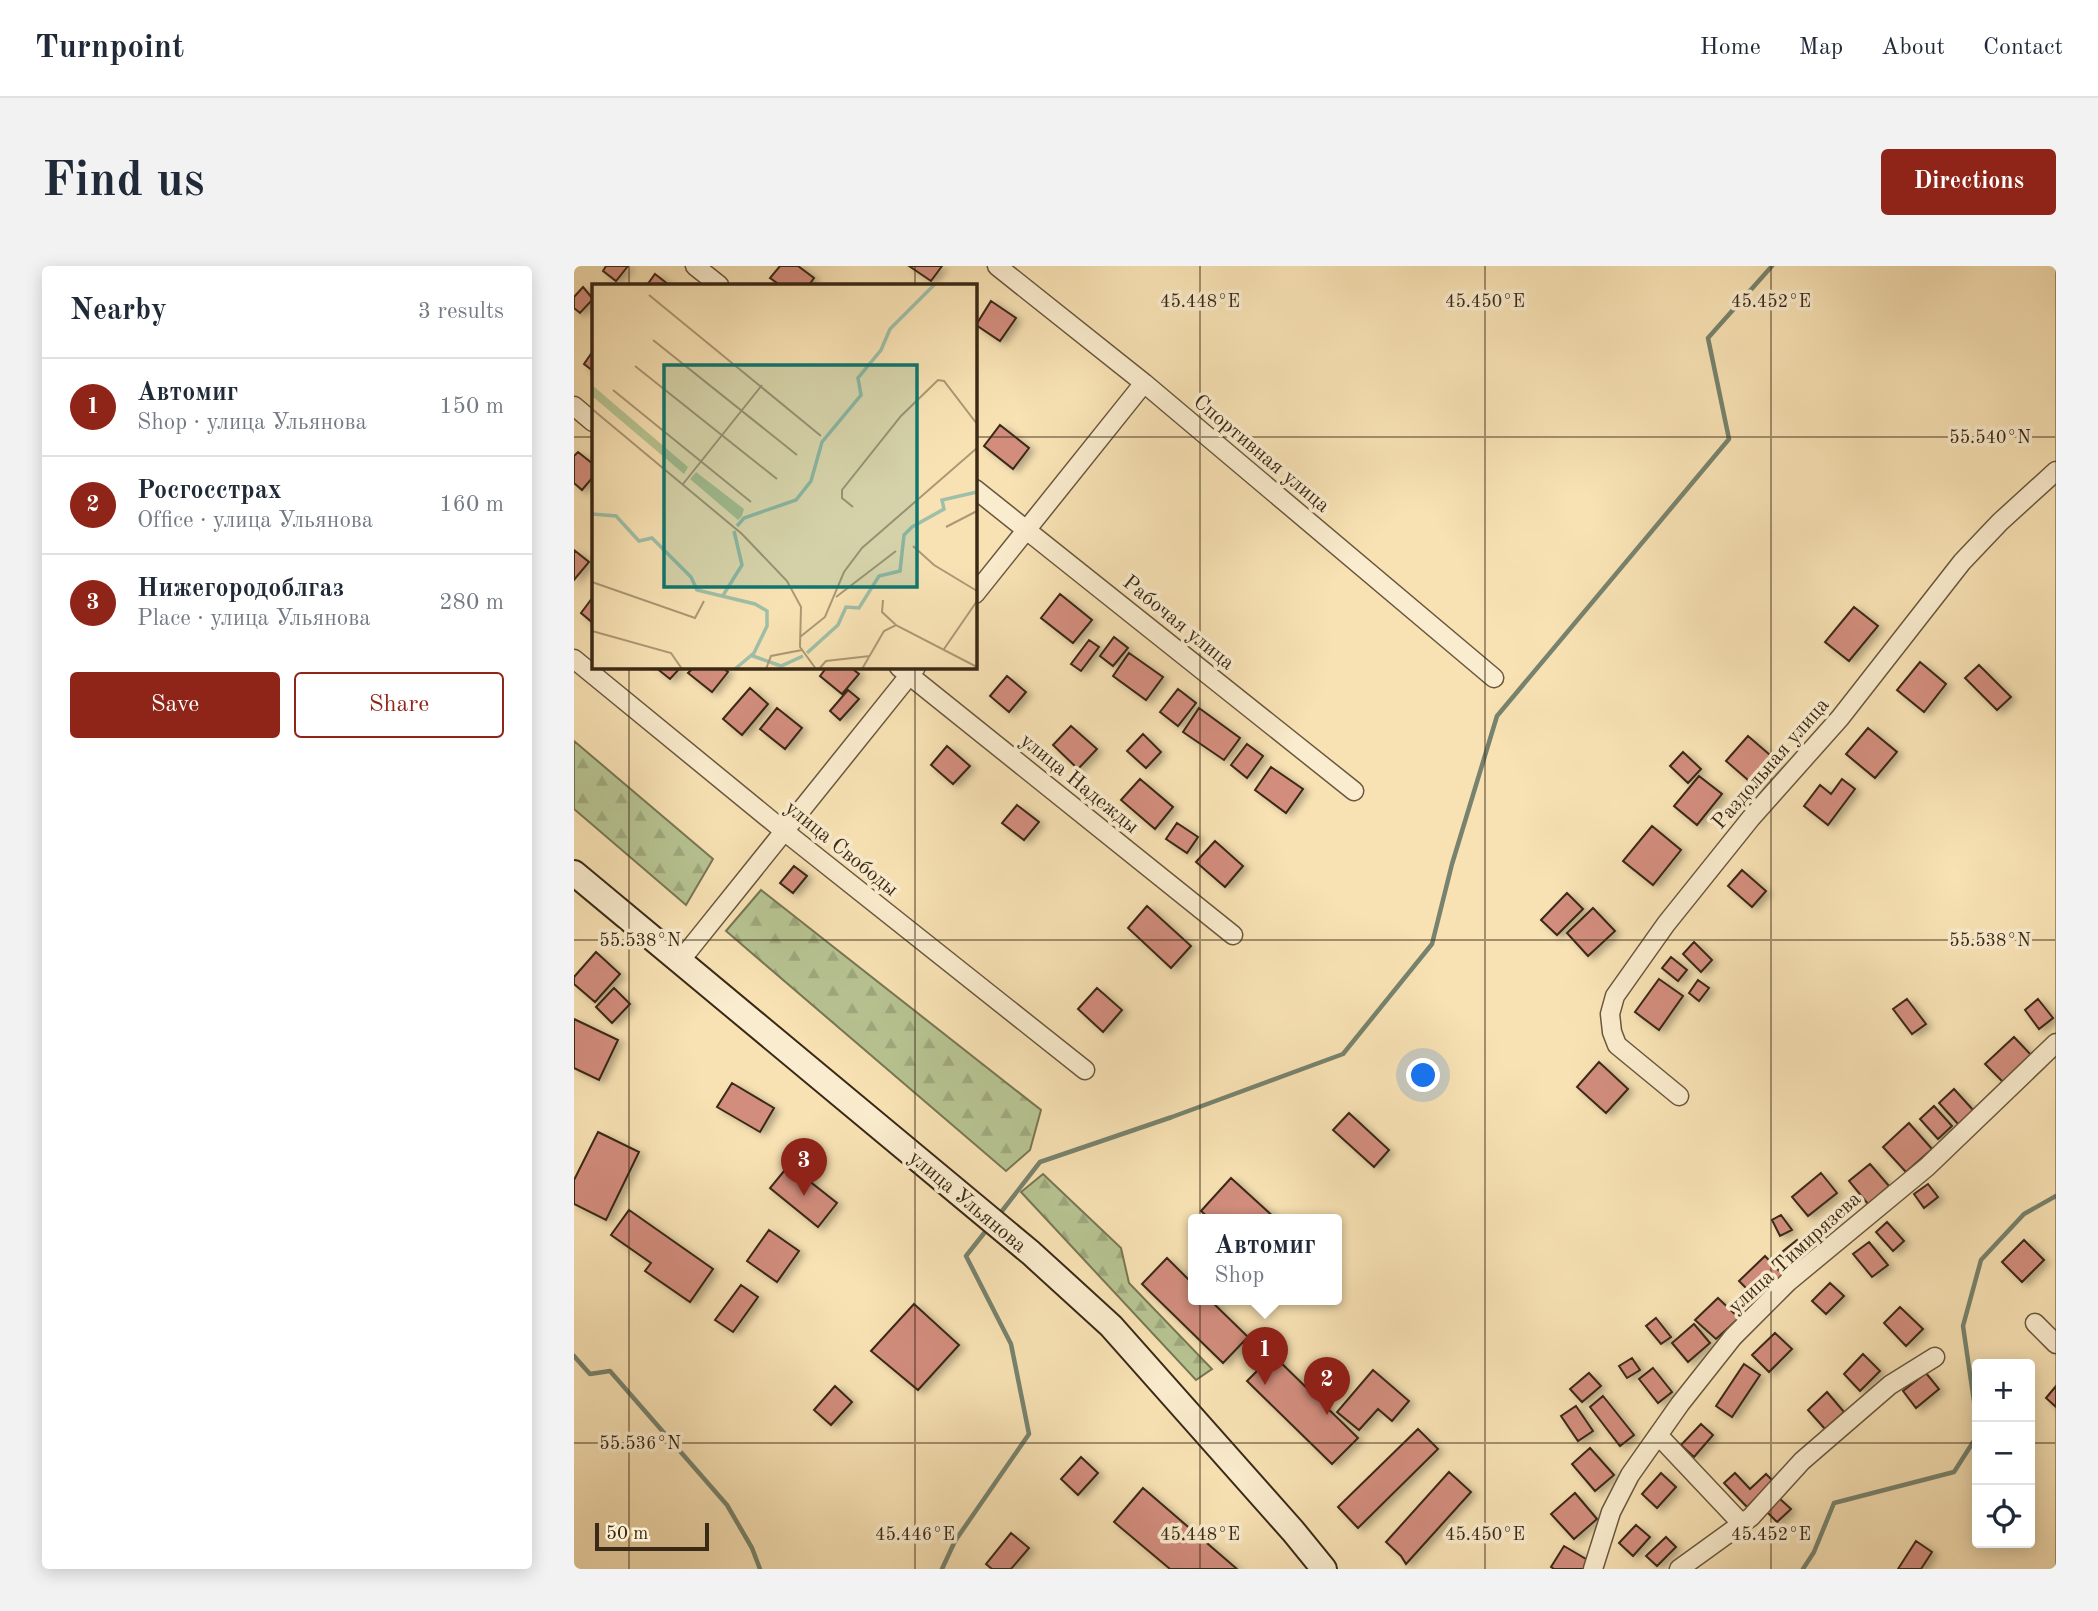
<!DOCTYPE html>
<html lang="en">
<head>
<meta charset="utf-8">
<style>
	:root { --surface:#fff; --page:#f2f2f3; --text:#1f2937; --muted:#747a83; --line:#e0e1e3; --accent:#8f2418 }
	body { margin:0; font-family:"Old Standard TT",serif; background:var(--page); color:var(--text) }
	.controls { position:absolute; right:21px; bottom:21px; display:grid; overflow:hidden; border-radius:7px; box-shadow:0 4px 18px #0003 }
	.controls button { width:63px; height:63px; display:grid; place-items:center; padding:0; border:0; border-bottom:2px solid var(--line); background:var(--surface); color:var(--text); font:35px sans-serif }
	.scale { position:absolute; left:21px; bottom:18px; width:114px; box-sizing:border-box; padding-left:7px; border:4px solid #3a2916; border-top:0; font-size:19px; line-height:24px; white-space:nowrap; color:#3a2916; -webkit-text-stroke:5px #faecce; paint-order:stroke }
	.you { position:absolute; left:850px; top:810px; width:24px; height:24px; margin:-18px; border:5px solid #fff; border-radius:50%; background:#1a73e8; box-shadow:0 0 0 10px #1a73e833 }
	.badge { display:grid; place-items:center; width:46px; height:46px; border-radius:50%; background:var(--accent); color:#fff; font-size:23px; font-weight:700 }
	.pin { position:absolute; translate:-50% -58px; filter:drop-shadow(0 2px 4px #0008) }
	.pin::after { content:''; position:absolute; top:37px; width:24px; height:21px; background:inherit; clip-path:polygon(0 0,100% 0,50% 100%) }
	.popup { position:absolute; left:614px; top:948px; width:154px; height:91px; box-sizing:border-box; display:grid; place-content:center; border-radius:7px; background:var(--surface); filter:drop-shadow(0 2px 5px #0005); font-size:23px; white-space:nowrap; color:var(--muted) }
	.popup b { font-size:26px; color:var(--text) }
	.popup::after { content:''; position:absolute; left:50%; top:100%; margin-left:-14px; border:14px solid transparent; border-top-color:var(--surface) }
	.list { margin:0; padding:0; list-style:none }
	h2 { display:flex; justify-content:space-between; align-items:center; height:91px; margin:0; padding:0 28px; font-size:30px }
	h2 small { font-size:23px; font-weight:400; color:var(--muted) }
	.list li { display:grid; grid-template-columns:46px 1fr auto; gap:21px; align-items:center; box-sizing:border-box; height:98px; padding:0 28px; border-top:2px solid var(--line) }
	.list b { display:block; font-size:26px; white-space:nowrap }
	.list p { margin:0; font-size:23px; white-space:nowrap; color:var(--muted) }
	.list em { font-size:23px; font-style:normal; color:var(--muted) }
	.actions { display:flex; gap:14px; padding:21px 28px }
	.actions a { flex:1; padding:16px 0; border:2px solid var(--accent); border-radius:7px; text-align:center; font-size:24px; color:var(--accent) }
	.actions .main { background:var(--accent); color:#fff }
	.icon { flex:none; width:38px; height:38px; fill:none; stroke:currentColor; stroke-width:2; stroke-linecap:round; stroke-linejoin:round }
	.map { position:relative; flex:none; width:1482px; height:1303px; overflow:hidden; border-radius:7px }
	header { display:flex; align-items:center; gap:42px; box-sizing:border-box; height:98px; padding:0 35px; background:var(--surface); border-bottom:2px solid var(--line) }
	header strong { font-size:33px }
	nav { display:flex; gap:38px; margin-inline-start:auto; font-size:24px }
	.intro { display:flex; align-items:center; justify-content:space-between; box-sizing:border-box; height:168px; padding:0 42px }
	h1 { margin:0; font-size:49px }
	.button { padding:18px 32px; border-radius:7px; background:var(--accent); color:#fff; font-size:24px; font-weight:700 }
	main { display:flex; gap:42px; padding:0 42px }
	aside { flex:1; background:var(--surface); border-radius:7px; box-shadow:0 4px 18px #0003 }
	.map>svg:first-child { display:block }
</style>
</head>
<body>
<header>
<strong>Turnpoint</strong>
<nav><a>Home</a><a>Map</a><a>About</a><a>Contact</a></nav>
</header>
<div class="intro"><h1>Find us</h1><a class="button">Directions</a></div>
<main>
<aside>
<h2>Nearby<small>3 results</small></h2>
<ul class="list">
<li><span class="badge">1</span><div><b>Автомиг</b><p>Shop · улица Ульянова</p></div><em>150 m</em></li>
<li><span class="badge">2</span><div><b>Росгосстрах</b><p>Office · улица Ульянова</p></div><em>160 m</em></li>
<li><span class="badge">3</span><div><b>Нижегородоблгаз</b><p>Place · улица Ульянова</p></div><em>280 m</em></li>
</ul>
<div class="actions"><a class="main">Save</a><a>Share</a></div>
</aside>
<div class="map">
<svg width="1482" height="1303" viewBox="0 0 1482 1303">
	<defs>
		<pattern id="forest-firs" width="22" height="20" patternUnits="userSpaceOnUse" patternTransform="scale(1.75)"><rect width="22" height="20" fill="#b7c492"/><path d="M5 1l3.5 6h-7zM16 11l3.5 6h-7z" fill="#9ea87d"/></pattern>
		<filter id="shadow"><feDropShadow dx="5" dy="3" stdDeviation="3.5" flood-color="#0004"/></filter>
	</defs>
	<rect width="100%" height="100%" fill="#f8e2b4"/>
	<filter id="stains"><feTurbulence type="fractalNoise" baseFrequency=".00286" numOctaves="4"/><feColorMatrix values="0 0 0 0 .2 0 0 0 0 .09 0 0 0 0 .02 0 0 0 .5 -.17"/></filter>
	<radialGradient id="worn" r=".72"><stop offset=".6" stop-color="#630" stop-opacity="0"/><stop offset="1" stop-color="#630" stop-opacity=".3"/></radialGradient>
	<path fill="url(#forest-firs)" stroke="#787654" stroke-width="2" d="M0 475 139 593 112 639 0 543Z
		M187 624 467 844 456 884 432 905 152 665Z
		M469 908 547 982 555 1017 638 1103 622 1114 447 926Z"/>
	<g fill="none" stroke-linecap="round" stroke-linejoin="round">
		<path stroke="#77836e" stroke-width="4.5" d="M428 945 466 896 598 851 769 788 858 678 878 598 923 450 1155 173 1134 72 1198 0
			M0 1090 16 1108 36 1105 153 1239 178 1282 186 1303
			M1403 1156 1389 1060 1407 994 1450 948 1482 930
			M368 1303 381 1275 455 1168 437 1078 392 990 411 966
			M1229 1303 1240 1286 1260 1237 1380 1206 1403 1170"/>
	</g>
	<path fill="#d28d7d" stroke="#3a2916" stroke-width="2" filter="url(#shadow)" d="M32 0H54L42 15 29 5Z
		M206 0H224L240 12 235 19H206L196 12Z
		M335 0H368L357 15Z
		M81 8 95 19H73Z
		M9 21 19 33 6 47 0 42V31Z
		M417 35 442 52 426 75 402 59Z
		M19 85V105L10 98Z
		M426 159 455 182 439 203 410 180Z
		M4 186 19 198V211L8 224 0 217V190Z
		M0 284 15 296 0 314Z
		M486 328 518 354 499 377 467 352Z
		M19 331V357L7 347Z
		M1280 341 1304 360 1275 395 1251 376Z
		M540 371 554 382 539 400 526 390Z
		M515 374 525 381 507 405 497 398Z
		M555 387 589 411 572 434 539 410Z
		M1346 396 1372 418 1350 446 1323 424Z
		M1405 399 1437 431 1423 444 1391 412Z
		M81 401H107L96 413Z
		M120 401H148L154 406 138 426 114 407Z
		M253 401H276L285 408 268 428 246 410Z
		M433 410 452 426 435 446 416 430Z
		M176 422 194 438 168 469 149 453Z
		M604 423 622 437 604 460 586 446Z
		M274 424 285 433 266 454 256 445Z
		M203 442 228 462 211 483 186 463Z
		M625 442 666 472 650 494 609 466Z
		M497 460 523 483 504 503 479 479Z
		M1294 462 1323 486 1301 512 1272 488Z
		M569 468 587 486 572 502 553 485Z
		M1174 470 1203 495 1181 520 1152 495Z
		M673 478 689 490 673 512 657 499Z
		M373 480 396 500 379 518 357 499Z
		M1109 486 1127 503 1114 517 1096 500Z
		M697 501 729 523 712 547 681 524Z
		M1125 510 1148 528 1123 559 1100 540Z
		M566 513 599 541 581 563 547 534Z
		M1268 513 1281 523 1254 559 1230 540 1246 519 1257 528Z
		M443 539 465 556 450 574 428 557Z
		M603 557 624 571 613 587 592 573Z
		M1078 560 1107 584 1079 619 1049 595Z
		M641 575 669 600 651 621 622 596Z
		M220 600 233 610 219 627 206 617Z
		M1168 604 1192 625 1178 641 1154 620Z
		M993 627 1009 643 983 669 967 654Z
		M573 640 617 680 597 702 554 662Z
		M1019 642 1041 665 1014 690 993 667Z
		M1120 676 1138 694 1127 706 1109 688Z
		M22 686 46 708 21 736 0 718V711Z
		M1097 691 1113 704 1104 715 1088 702Z
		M1085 713 1109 730 1085 764 1061 746Z
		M1124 714 1135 722 1125 735 1115 727Z
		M40 722 56 738 38 757 22 741Z
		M523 722 548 744 529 766 504 743Z
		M1333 733 1352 758 1338 768 1319 743Z
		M1464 733 1479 752 1465 763 1451 744Z
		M0 753 44 774 25 814 0 802Z
		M1440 771 1459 791 1431 818 1411 798Z
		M1025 796 1054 823 1032 847 1003 821Z
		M158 817 200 842 186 866 143 841Z
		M1380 823 1400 845 1385 859 1365 837Z
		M1360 840 1378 860 1364 873 1346 853Z
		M775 847 815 884 800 901 759 864Z
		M1335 857 1358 883 1332 906 1309 881Z
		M24 866 65 886 32 954 0 938V914Z
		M1296 898 1315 920 1294 938 1275 915Z
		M215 899 263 937 244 961 196 922Z
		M1247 907 1263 927 1234 950 1218 931Z
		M657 912 702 953H636L627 945Z
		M1354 918 1364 931 1350 942 1340 928Z
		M55 944 139 1003 116 1036 71 1005 77 997 37 969Z
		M1207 949 1218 964 1206 970 1198 954Z
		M1313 956 1330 975 1319 985 1302 966Z
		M195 964 225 985 203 1016 173 995Z
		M1223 974 1235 990 1220 1002 1208 986Z
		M1450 974 1470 994 1448 1016 1428 996Z
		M1295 976 1314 999 1298 1011 1279 988Z
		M1191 990 1209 1009 1184 1034 1165 1015Z
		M593 992 619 1018V1033H635L674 1071 649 1097 568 1018Z
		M1256 1017 1270 1030 1252 1048 1238 1035Z
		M167 1019 184 1031 159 1066 141 1054Z
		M1144 1032 1165 1052 1142 1073 1121 1054Z
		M340 1038 385 1079 344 1124 297 1085Z
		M1326 1041 1349 1063 1332 1080 1310 1057Z
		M1082 1052 1097 1071 1087 1078 1072 1060Z
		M1120 1058 1136 1077 1114 1096 1098 1077Z
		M1201 1067 1218 1083 1195 1106 1178 1089Z
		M1289 1088 1306 1105 1286 1125 1270 1108Z
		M699 1089 784 1172 758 1198 673 1115Z
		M1058 1092 1066 1104 1053 1112 1045 1100Z
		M1170 1098 1186 1109 1158 1151 1142 1140Z
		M1079 1102 1098 1126 1084 1137 1065 1113Z
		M799 1104 835 1135 818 1155 804 1143 785 1164 763 1146Z
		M1015 1107 1027 1120 1008 1136 996 1123Z
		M1352 1107 1365 1123 1342 1142 1329 1125Z
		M261 1120 278 1136 257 1159 240 1144Z
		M1482 1120V1141L1472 1132Z
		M1253 1126 1270 1146 1251 1163 1234 1144Z
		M1029 1130 1060 1169 1046 1180 1016 1141Z
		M1002 1140 1019 1165 1004 1175 987 1150Z
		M1127 1158 1139 1169 1120 1191 1107 1179Z
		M844 1163 864 1183 784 1262 764 1241Z
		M1016 1182 1040 1209 1021 1225 998 1198Z
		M507 1191 524 1207 504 1229 487 1213Z
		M875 1206 897 1226 832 1298 827 1290 812 1276Z
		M1087 1207 1102 1221 1083 1242 1068 1228Z
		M1161 1207 1176 1223 1192 1208 1199 1215 1173 1241 1150 1217Z
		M569 1222 663 1303H596L540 1256Z
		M1001 1227 1023 1253 1000 1273 977 1248Z
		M1205 1232 1217 1243 1203 1256 1192 1245Z
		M1062 1259 1076 1271 1059 1290 1045 1277Z
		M437 1267 455 1282 437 1303H418L412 1298Z
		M1092 1271 1102 1281 1083 1300 1072 1290Z
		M1342 1275 1358 1286 1347 1303H1324Z
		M990 1280 1017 1296 1012 1303H980L977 1301Z"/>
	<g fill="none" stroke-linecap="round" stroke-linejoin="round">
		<g stroke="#6a573e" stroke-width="21">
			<path id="street" d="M121 0 145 19
				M423 0 570 117 920 412
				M0 140 19 156
				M401 223 780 525
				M401 328 570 117
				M0 393 210 565 511 804
				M325 401 659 669
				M106 695 342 401
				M1105 830 1043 779 1038 766 1036 748 1041 730 1092 658 1177 552 1266 452 1388 296 1426 256 1482 205
				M1461 1057 1482 1078
				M1084 1169 1168 1258
				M1019 1303 1037 1246 1056 1209 1106 1138 1159 1071 1214 1016 1353 901 1482 777
				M1105 1303 1177 1251 1228 1195 1316 1119 1361 1091"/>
		</g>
		<g stroke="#3a2916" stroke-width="28">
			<path id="secondary" d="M0 607 457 987 537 1060 719 1265 750 1303"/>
		</g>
		<use href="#street" stroke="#faecce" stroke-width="18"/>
		<use href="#secondary" stroke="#faecce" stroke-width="24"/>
	</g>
	<path fill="none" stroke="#3a2916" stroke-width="2" stroke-opacity="0.45" d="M55 0V19M341 0V19M626 0V1303M911 0V1303M1197 0V1303M1482 0V1303M0 171H19M401 171H1482M55 401V1303M341 401V1303M0 674H1482M0 1177H1403M1456 1177H1482"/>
	<g text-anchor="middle" stroke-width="7" stroke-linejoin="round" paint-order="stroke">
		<g font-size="21" fill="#3a2916" stroke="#faecce">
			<text transform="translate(688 187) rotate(40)" y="7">Спортивная улица</text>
			<text transform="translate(605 356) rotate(39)" y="7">Рабочая улица</text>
			<text transform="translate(1196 497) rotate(-49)" y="7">Раздольная улица</text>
			<text transform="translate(506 517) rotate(39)" y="7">улица Надежды</text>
			<text transform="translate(268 582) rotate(39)" y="7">улица Свободы</text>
			<text transform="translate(394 935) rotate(40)" y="7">улица Ульянова</text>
			<text transform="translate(1220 986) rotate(-42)" y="7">улица Тимирязева</text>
		</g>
	</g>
	<g transform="translate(18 18)">
		<rect width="385" height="385" fill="#f8e2b4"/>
		<path d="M0 101 96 183 92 190 0 112ZM104 188 152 225 150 232 146 236 98 195Z" fill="#b7c492"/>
		<path fill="none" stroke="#9fbfa8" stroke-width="3.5" d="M0 230 24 232 47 257 60 254 99 293 105 306 163 320 175 327V342L162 369 143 385M145 242 152 234 204 216 219 197 230 158 269 111 266 94 289 66 298 45 343 0M130 313 150 281 142 247M215 369 246 341 254 323 267 324 287 292 308 287 312 251 320 243 352 225 350 216 385 208M158 371 189 382 211 372"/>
		<path fill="none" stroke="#ac9875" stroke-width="2" d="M57 11 229 152M61 56 205 171M43 82 185 195M21 106 159 218M0 125 150 250 195 297 209 323 208 363 224 385M91 200 170 101M261 223 250 214V206L309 132 346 96 352 97 385 140M354 243 385 227M321 262 342 281 385 307M0 298 103 334 112 317M244 313 304 267M291 316 290 328 304 341M0 347 79 369 90 385M208 353 233 333 252 288 270 264 385 164M352 365 385 317M174 385 179 372 210 366M227 385 234 377 278 372M270 385 292 347 304 341 385 383"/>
		<path fill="#0f766e" fill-opacity="0.15" stroke="#0f766e" stroke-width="3.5" d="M72 81H325V303H72Z"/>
		<rect width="385" height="385" fill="none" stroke="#3a2916" stroke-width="3.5"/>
	</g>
	<g font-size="18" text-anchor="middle" fill="#3a2916" stroke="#faecce" stroke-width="7" stroke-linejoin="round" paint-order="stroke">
		<text x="626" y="41">45.448°E</text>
		<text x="911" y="41">45.450°E</text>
		<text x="1197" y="41">45.452°E</text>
		<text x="1416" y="177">55.540°N</text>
		<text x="66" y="680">55.538°N</text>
		<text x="1416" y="680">55.538°N</text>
		<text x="66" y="1183">55.536°N</text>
		<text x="341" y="1274">45.446°E</text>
		<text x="626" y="1274">45.448°E</text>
		<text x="911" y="1274">45.450°E</text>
		<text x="1197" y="1274">45.452°E</text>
	</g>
	<rect width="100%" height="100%" filter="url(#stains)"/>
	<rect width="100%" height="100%" fill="url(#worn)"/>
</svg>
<div class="controls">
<button>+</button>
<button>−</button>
<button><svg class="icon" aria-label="locate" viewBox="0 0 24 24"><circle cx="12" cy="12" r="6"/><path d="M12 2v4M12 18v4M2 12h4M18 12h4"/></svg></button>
</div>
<div class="scale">50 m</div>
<div class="you"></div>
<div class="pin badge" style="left:691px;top:1119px">1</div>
<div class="popup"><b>Автомиг</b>Shop</div>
<div class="pin badge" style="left:753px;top:1149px">2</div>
<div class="pin badge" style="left:230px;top:930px">3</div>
</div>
</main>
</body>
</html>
